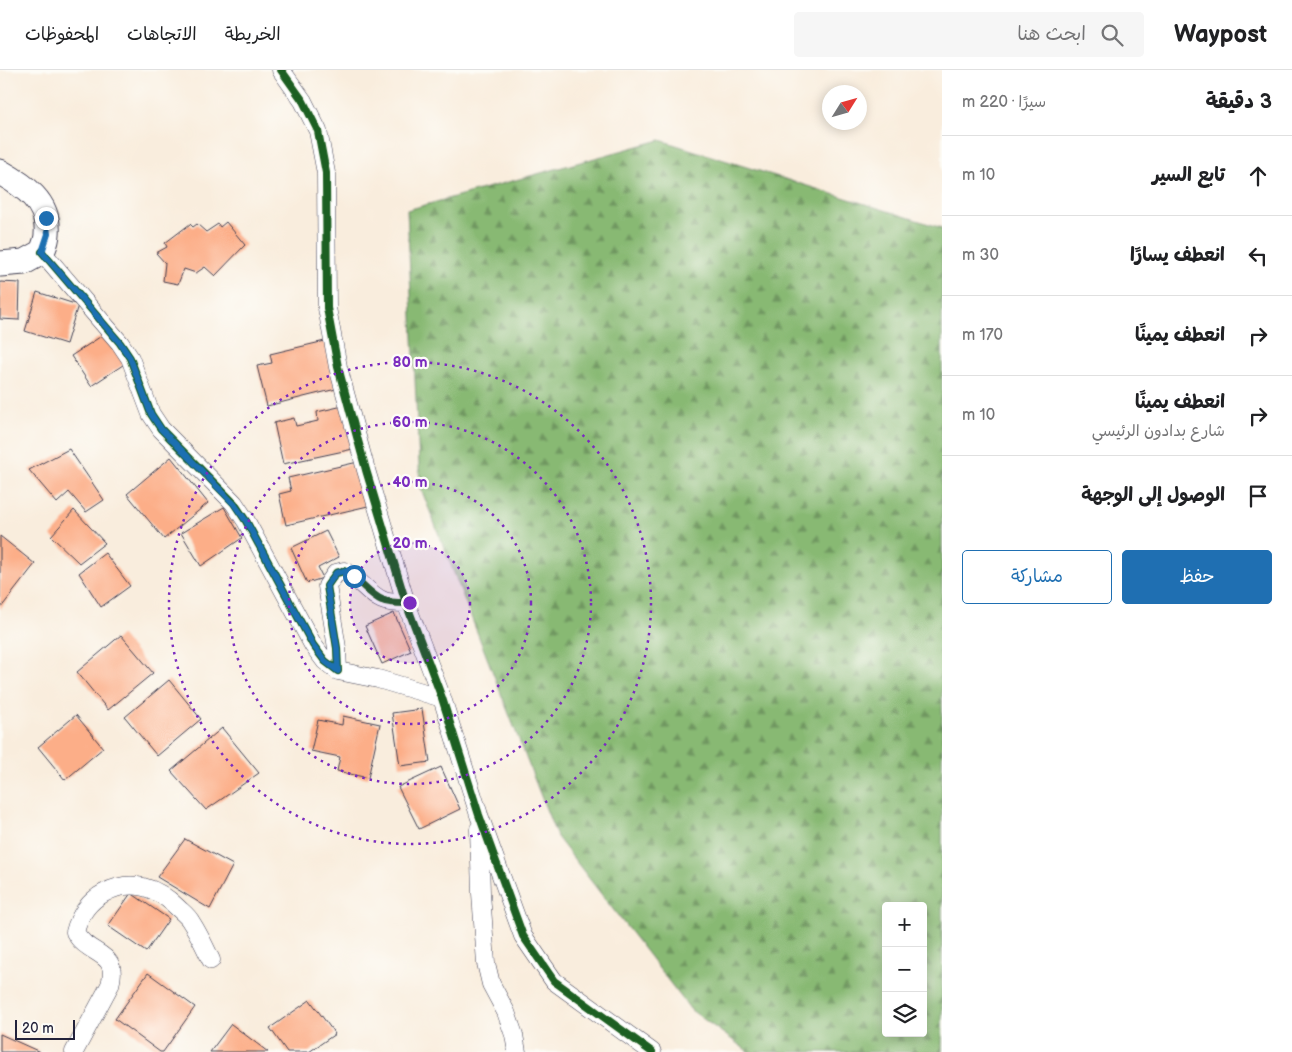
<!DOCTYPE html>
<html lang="ar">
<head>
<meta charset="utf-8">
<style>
	:root { --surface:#fff; --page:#f6f6f6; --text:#202124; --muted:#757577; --line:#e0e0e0; --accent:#1f6fb2 }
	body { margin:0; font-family:"Balsamiq Sans","Playpen Sans Arabic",sans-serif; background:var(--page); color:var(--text); direction:rtl }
	.controls { position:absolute; right:15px; bottom:15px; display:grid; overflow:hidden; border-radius:5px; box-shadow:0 2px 12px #0003 }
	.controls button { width:45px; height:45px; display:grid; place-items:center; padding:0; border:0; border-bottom:1px solid var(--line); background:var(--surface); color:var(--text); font:25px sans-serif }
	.compass { position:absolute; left:822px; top:15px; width:45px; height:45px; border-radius:50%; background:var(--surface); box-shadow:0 2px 12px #0003; rotate:53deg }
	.scale { position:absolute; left:15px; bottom:12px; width:60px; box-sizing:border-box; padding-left:5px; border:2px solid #22223b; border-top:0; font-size:14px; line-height:18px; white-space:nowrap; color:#22223b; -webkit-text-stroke:4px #fdfcf7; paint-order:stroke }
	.stop { position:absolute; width:15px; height:15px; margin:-11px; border:4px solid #1f6fb2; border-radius:50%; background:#fff }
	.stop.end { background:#1f6fb2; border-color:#fff; box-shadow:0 1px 5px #0008 }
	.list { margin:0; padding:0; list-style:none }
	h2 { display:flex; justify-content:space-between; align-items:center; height:65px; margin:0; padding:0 20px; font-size:21px }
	h2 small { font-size:16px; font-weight:400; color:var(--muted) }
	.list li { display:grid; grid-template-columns:32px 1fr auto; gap:15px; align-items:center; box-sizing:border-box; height:80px; padding:0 20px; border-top:1px solid var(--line) }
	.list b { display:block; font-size:19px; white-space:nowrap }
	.list p { margin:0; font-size:16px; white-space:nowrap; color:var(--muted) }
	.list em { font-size:16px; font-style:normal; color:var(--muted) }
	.actions { display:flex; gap:10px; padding:15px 20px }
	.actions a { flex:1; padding:11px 0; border:1px solid var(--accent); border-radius:5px; text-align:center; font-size:18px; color:var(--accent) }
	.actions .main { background:var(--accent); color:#fff }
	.icon { flex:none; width:28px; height:28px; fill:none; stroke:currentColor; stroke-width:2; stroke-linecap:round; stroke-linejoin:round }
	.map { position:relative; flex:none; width:942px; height:982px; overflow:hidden; direction:ltr }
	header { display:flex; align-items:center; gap:30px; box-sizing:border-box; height:70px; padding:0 25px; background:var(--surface); border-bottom:1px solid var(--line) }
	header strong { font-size:24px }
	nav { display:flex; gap:28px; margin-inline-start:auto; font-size:18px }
	.search { width:350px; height:45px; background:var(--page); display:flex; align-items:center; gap:12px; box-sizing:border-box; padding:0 18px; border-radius:5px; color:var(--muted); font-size:19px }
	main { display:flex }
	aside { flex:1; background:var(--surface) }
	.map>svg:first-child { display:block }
</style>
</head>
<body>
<header>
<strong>Waypost</strong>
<div class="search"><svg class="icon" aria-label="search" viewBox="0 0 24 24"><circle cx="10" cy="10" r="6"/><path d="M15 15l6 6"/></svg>ابحث هنا</div>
<nav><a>الخريطة</a><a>الاتجاهات</a><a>المحفوظات</a></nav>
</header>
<main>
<aside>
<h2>3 دقيقة<small>سيرًا · 220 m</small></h2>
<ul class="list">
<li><svg class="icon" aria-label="ahead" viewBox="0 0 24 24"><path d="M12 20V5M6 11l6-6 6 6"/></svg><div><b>تابع السير</b></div><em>10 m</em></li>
<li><svg class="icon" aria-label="left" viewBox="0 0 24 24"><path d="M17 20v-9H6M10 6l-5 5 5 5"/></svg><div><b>انعطف يسارًا</b></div><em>30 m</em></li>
<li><svg class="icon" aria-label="right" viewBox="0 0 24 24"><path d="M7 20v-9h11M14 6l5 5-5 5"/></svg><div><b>انعطف يمينًا</b></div><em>170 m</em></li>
<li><svg class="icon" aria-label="right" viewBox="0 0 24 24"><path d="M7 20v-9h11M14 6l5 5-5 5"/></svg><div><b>انعطف يمينًا</b><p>شارع بدادون الرئيسي</p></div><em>10 m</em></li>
<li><svg class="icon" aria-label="arrive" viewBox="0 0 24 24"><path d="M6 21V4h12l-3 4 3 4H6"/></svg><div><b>الوصول إلى الوجهة</b></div></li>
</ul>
<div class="actions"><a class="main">حفظ</a><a>مشاركة</a></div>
</aside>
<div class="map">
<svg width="942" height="982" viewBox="0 0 942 982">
	<defs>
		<pattern id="forest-firs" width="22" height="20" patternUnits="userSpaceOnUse" patternTransform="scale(1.25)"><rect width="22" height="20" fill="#88b973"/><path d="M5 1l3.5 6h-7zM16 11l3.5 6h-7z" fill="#6f9660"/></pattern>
	</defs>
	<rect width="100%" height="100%" fill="#fdfcf7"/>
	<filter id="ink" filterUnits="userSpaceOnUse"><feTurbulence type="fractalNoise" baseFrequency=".02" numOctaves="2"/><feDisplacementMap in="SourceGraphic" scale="10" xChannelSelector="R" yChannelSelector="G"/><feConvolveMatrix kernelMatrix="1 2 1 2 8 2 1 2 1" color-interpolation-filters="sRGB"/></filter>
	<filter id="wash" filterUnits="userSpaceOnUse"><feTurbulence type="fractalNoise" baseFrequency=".0096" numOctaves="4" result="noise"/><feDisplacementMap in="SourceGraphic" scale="20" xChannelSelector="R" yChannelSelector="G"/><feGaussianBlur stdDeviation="1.12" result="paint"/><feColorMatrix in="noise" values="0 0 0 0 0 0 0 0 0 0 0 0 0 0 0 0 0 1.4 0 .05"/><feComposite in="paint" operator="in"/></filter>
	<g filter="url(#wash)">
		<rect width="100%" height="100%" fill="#f9eddd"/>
		<path fill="url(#forest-firs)" stroke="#556e57" fill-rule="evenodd" d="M660 70 942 158V982H749L691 940 557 767 420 416 407 140ZM886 836H923V963H886Z"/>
		<g id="blocks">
			<path fill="#fcae88" d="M226 152 245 175 215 206 205 197 196 203 184 199 178 214 163 211 165 193 156 183 167 177 165 173 190 154 193 157 197 154 206 162 218 154 220 157Z
				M0 212 20 213 19 250 0 249Z
				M37 222 78 235 66 274 25 261Z
				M106 263 126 293 91 316 71 286Z
				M325 271 336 319 267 336 257 296 272 293 270 284Z
				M343 336 353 379 283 394 274 353 294 348 296 356 318 351 317 342Z
				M69 379 104 430 86 442 69 422 57 433 29 400Z
				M171 387 208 433 164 469 127 424Z
				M358 392 368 436 286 455 279 424 291 421 288 408Z
				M224 437 242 468 201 496 181 463Z
				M74 440 105 473 79 493 51 466Z
				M326 461 339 487 318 498 323 508 307 513 291 478Z
				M0 466 35 494 0 539Z
				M105 483 130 516 101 537 79 503Z
				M394 543 411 581 382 594 365 556Z
				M121 565 153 603 108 640 77 602Z
				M169 610 201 649 157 686 125 647Z
				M422 639 430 692 400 696 392 643Z
				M76 645 103 678 65 710 38 677Z
				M343 646 380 654 368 708 337 701 340 687 311 681 318 650 342 655Z
				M222 658 259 703 206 740 171 701Z
				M441 697 460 739 419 759 398 717Z
				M185 769 233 795 210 839 157 807Z
				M131 823 169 849 146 882 108 856Z
				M148 903 195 937 163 982H160L115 949Z
				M310 930 335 964 309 982H287L270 958Z
				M231 954 268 982H210Z
				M0 964 40 982H0Z"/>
		</g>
	</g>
	<g filter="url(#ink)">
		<use href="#blocks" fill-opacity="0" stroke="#424053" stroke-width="1"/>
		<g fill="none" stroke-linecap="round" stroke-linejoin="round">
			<g stroke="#424053" stroke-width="19">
				<path id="minor" d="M281 0 303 31 318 61 326 103 327 238 338 297 366 400 406 533 442 628 479 745 523 866 554 911 652 982
					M42 182 120 273 130 288 151 344 161 359 234 433 246 451 313 575 325 591 338 601 337 578 327 516 336 503 344 501C359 508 368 524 382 530 388 533 399 533 406 533
					M338 601 378 609 442 628
					M479 759 481 823 486 893 491 914 506 942 514 965 517 982
					M74 982 110 915C120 880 88 887 75 862 79 846 89 831 104 823 131 808 157 817 178 838 182 842 188 846 191 852 199 864 205 877 211 890"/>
			</g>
			<g stroke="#424053" stroke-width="27">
				<path id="secondary" d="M0 102C23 115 50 132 47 164 47 170 44 177 42 182L24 192 0 194"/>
			</g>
			<use href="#minor" stroke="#fff" stroke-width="18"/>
			<use href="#secondary" stroke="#fff" stroke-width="25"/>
			<g stroke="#fdfcf7" stroke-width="11">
				<path id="cycleway" d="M281 0 303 31 318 61 326 103 327 238 338 297 366 400 406 533 442 628 479 745 523 866 554 911 652 982
					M42 182 120 273 130 288 151 344 161 359 234 433 246 451 313 575 325 591 338 601 337 578 327 516 336 503 344 501C359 508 368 524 382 530 388 533 399 533 406 533"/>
			</g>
			<use href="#cycleway" stroke="#1b5e20" stroke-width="8"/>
		</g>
	</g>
	<g fill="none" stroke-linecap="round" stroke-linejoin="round" filter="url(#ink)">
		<path stroke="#1f6fb2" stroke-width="6" d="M46 148 48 164 42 182 120 273 130 288 151 344 161 359 234 434 246 451 313 575 325 591 338 601 337 578 327 516 336 503 344 501 354 506"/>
	</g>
	<circle cx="410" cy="533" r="60" fill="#7b2cbf" fill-opacity=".12"/>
	<g fill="none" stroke="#7b2cbf" stroke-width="2.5" stroke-dasharray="2.5 5">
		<circle cx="410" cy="533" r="60"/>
		<circle cx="410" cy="533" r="121"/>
		<circle cx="410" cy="533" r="181"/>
		<circle cx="410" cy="533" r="241"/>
	</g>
	<circle cx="410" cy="533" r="8" fill="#7b2cbf" stroke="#fdfcf7" stroke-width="2.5"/>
	<g font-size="15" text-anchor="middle" font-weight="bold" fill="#7b2cbf" stroke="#fdfcf7" stroke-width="4.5" stroke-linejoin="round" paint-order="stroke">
		<text x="410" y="297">80 m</text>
		<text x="410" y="357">60 m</text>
		<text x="410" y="417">40 m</text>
		<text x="410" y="478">20 m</text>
	</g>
</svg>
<div class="controls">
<button>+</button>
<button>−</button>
<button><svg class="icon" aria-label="layers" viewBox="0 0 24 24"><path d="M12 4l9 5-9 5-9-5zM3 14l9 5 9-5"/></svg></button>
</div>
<svg class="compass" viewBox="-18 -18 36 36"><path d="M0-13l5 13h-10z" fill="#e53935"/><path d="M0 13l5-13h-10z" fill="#757577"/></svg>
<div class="scale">20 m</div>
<div class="stop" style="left:354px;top:506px"></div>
<div class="stop end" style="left:46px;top:148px"></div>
</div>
</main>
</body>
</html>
